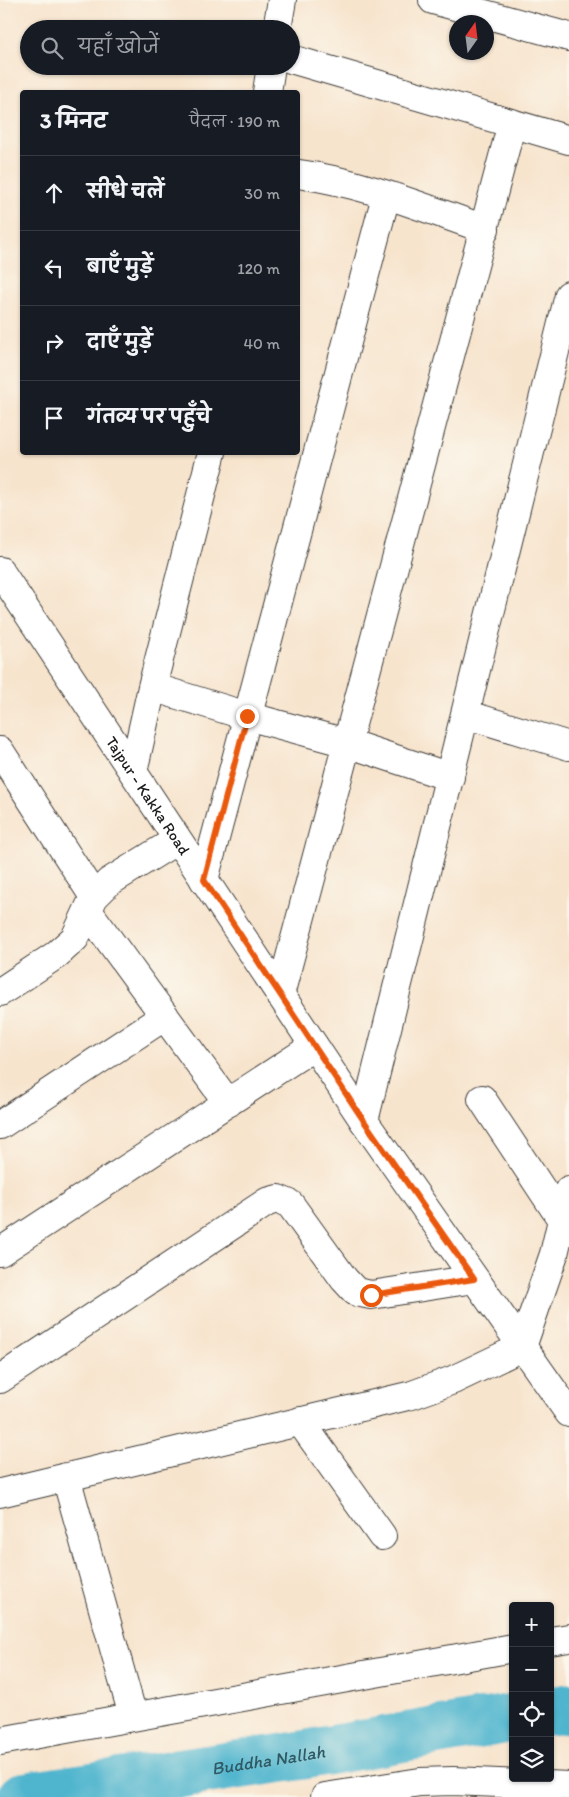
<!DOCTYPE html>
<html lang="hi">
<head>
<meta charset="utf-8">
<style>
	:root { --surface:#171b24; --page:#242831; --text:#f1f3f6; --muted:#9ea1a6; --line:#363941 }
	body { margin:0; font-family:Itim,"Playpen Sans Deva",sans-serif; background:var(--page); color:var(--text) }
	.controls { position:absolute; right:15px; bottom:15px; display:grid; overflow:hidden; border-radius:5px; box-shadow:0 1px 4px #0004 }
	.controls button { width:45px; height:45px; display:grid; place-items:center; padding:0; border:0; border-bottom:1px solid var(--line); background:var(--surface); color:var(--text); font:25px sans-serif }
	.compass { position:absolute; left:449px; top:15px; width:45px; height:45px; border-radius:50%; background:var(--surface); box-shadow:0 1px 4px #0004; rotate:14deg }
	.stop { position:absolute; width:15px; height:15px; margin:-11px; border:4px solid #ea580c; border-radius:50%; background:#fff }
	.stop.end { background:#ea580c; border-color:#fff; box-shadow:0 1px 5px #0008 }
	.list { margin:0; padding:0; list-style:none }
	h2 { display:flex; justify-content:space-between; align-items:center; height:65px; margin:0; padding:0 20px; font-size:21px }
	h2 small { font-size:16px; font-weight:400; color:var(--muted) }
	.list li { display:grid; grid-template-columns:32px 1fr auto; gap:15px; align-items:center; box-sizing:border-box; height:75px; padding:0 20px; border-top:1px solid var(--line) }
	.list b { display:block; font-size:19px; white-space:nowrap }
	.list em { font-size:16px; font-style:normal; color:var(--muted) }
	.icon { flex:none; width:28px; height:28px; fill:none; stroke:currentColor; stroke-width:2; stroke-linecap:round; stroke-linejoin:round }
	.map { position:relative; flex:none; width:569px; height:1797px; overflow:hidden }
	.search { position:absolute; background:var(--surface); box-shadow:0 1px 4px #0004; left:20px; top:20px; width:280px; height:55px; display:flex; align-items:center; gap:12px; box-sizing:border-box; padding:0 18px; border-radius:28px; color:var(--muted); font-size:19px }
	.panel { position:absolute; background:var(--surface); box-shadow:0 1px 4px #0004; left:20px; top:90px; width:280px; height:365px; border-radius:5px }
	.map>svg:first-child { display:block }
</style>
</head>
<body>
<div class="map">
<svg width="569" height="1797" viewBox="0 0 569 1797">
	<rect width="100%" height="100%" fill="#fbf7ec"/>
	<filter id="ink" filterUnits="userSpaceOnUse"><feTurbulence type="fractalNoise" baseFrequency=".02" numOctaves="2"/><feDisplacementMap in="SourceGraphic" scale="10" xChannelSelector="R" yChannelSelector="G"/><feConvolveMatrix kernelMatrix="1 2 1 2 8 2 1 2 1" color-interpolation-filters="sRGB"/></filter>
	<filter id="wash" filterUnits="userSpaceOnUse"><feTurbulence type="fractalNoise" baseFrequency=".0096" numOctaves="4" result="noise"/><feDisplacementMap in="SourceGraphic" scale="20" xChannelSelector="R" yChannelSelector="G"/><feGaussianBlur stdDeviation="1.12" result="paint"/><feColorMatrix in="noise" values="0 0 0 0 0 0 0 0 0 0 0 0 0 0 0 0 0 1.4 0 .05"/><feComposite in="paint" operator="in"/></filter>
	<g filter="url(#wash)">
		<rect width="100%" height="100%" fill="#f7e4cd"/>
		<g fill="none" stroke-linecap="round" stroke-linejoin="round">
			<g stroke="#4fb5ce" stroke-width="49">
				<path d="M550 1711 569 1708"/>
				<path id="s1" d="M22 1797 297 1756 513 1718"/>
			</g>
		</g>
	</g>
	<g filter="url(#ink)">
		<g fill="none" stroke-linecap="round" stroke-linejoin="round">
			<g stroke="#3d3a37" stroke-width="30">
				<path id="street" d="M433 0 569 37
					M277 29 282 0
					M291 59 569 140
					M267 92 271 66
					M298 174C362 182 424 208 485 229
					M152 687 247 716 347 743 450 777
					M465 714 569 746
					M0 751 94 897
					M133 772 152 687 212 452
					M204 880 386 196
					M88 911 228 1103
					M0 992 56 955 75 938 94 897 109 882 177 840
					M280 995 512 123
					M482 1099 562 1220
					M364 1121 569 295
					M0 1125 165 1016
					M0 1252 314 1046
					M0 1379 267 1202 278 1199 290 1204 344 1279 356 1292 371 1295 474 1279
					M300 1421 382 1536
					M66 1477 133 1716
					M0 1493 412 1395 453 1380 522 1347 554 1254 569 1190
					M550 1641 569 1638
					M0 1741 513 1648
					M325 1797 420 1782 453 1781 569 1786"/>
			</g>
			<g stroke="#3d3a37" stroke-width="30">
				<g id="secondary">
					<path id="s2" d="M0 571 364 1121 569 1413"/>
				</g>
			</g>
			<use href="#street" stroke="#fff" stroke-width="28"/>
			<use href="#secondary" stroke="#fff" stroke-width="28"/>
		</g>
	</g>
	<g fill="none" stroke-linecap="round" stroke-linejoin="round" filter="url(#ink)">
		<path stroke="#ea580c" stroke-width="6" d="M247 716 204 880 364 1121 474 1279 371 1295"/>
	</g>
	<g text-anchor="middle" stroke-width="4" stroke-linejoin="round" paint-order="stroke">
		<g font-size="16" fill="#1c1c1c" stroke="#fbf7ec">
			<text dy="6" stroke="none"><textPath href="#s2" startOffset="269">Tajpur - Kakka Road</textPath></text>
		</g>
		<g font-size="18" font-style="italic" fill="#305963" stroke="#fbf7ec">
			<text dy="6" stroke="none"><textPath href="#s1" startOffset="249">Buddha Nallah</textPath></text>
		</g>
	</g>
</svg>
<div class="controls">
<button>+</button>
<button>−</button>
<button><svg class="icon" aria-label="locate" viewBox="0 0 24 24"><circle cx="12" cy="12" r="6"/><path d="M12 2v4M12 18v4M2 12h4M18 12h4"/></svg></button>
<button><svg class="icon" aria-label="layers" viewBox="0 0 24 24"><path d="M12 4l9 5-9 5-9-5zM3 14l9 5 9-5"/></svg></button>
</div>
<svg class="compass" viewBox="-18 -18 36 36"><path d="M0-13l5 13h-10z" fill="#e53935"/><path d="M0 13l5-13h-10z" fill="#9ea1a6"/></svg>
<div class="stop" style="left:371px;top:1295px"></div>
<div class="stop end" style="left:247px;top:716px"></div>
<div class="search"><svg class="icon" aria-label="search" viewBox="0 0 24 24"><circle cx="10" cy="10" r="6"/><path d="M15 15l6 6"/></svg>यहाँ खोजें</div>
<section class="panel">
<h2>3 मिनट<small>पैदल · 190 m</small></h2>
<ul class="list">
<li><svg class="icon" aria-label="ahead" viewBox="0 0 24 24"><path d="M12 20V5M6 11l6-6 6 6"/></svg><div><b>सीधे चलें</b></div><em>30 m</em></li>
<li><svg class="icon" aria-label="left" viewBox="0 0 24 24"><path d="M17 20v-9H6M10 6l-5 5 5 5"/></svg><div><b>बाएँ मुड़ें</b></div><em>120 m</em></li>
<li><svg class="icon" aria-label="right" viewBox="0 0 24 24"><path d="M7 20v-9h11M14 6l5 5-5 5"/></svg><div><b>दाएँ मुड़ें</b></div><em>40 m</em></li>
<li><svg class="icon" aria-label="arrive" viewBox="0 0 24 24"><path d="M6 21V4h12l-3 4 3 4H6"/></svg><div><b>गंतव्य पर पहुँचे</b></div></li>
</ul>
</section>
</div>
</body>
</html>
